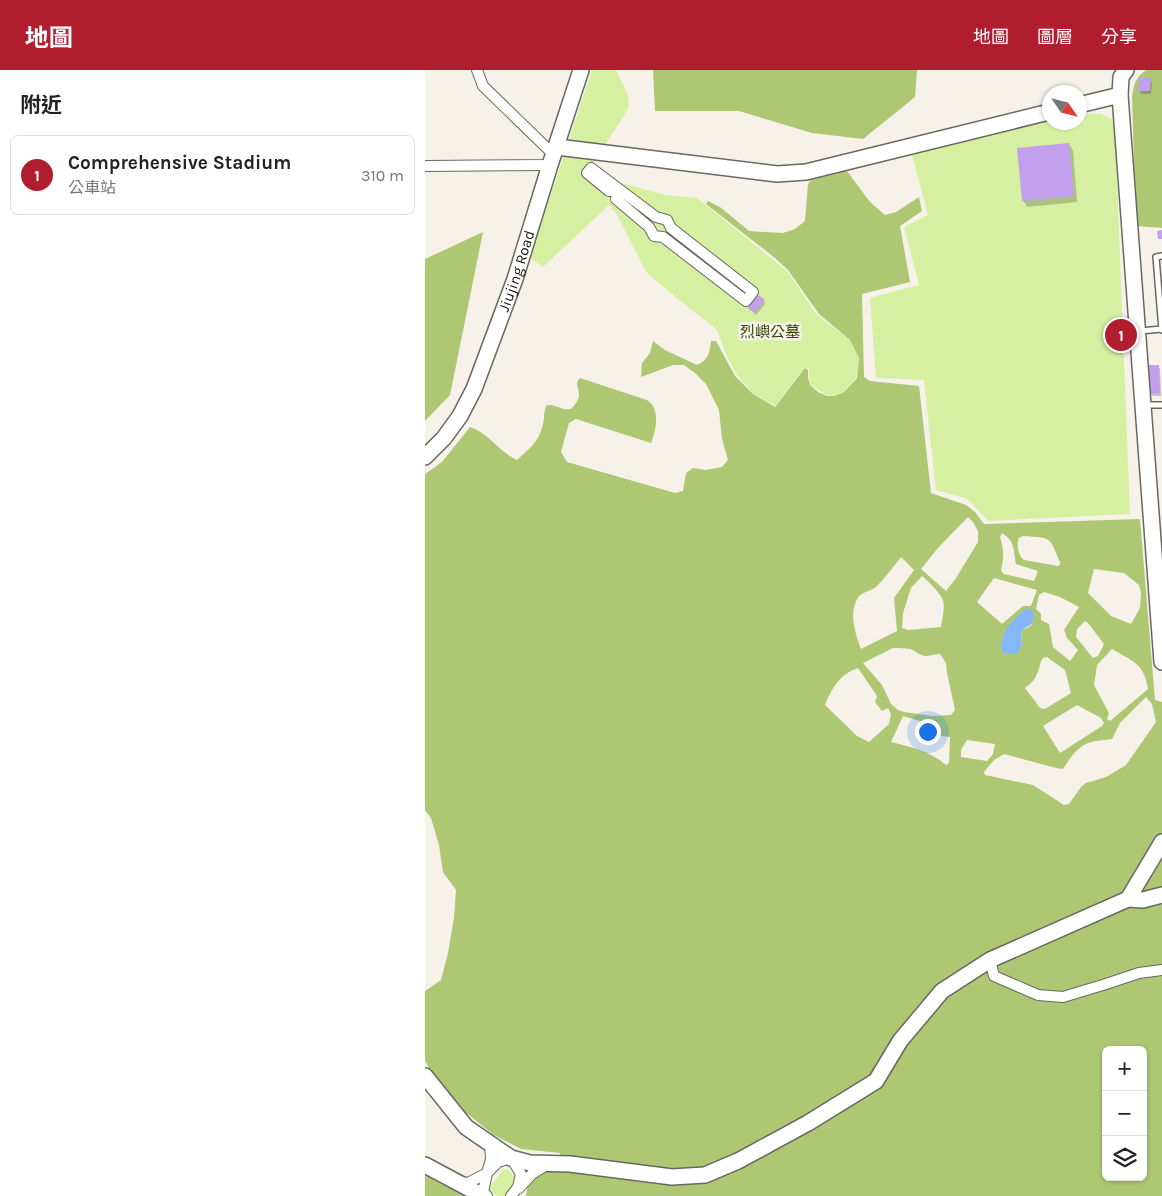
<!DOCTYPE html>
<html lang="zh-TW">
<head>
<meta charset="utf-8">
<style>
	:root { --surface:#fff; --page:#f6f6f6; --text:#222; --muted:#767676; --line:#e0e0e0; --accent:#b01d2f }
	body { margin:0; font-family:Karla,"Noto Sans TC",sans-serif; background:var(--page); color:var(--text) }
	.controls { position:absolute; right:15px; bottom:15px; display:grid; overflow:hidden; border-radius:8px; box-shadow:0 1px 4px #0004 }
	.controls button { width:45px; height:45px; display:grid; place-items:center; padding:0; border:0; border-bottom:1px solid var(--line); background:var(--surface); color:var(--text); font:25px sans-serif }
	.compass { position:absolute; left:617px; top:15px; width:45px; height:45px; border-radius:50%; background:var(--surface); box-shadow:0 1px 4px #0004; rotate:125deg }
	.you { position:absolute; left:502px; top:661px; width:18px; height:18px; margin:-12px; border:4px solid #fff; border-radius:50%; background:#1a73e8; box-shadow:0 0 0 8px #1a73e833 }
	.badge { display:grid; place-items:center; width:32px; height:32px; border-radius:50%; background:var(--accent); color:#fff; font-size:16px; font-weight:700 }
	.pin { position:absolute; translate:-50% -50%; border:2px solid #fff; box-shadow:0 1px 5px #0006 }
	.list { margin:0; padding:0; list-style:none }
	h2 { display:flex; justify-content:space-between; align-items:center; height:65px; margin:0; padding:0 20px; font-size:21px }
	h2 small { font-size:16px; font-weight:400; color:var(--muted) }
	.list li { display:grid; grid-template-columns:32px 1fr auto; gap:15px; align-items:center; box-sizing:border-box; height:80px; margin:0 10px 10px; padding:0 10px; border:1px solid var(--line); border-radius:8px }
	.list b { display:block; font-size:19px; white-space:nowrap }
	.list p { margin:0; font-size:16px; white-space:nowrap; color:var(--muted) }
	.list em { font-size:16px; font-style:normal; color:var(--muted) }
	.icon { flex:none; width:28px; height:28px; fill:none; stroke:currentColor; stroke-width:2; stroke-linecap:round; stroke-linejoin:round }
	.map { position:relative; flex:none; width:737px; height:1126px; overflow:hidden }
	header { display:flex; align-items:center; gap:30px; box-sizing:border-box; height:70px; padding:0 25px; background:var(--accent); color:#fff }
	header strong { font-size:24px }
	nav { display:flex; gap:28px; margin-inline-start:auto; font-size:18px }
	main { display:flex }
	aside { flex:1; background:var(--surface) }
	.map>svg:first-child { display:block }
</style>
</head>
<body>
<header>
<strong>地圖</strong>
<nav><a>地圖</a><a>圖層</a><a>分享</a></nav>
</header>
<main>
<aside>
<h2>附近<small></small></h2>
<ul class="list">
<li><span class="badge">1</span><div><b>Comprehensive Stadium</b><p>公車站</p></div><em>310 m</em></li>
</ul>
</aside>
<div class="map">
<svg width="737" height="1126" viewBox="0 0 737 1126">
	<rect width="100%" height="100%" fill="#f6f2ea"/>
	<path fill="#d6f0a2" d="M167 0H191L203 25 204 36 199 46 168 93 193 112 241 125 272 128 362 201 392 245 425 270 434 288 431 308 418 322 410 326 402 325 387 316 384 308V300L381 297 376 302 350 336 328 323 312 305 301 284 292 260 242 220 221 202 192 145 184 135 118 197 105 188Z
		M658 44H676L687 49 690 58 705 444 563 451 543 429 511 420 499 310 451 308 445 228 494 215 479 157 503 145 486 81 624 51V52H654L655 45Z
		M78 1099C85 1100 88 1104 91 1110L80 1126H72L66 1122 65 1117Z"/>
	<path fill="#adc773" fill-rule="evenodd" d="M228 0H492L490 27 438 69 387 63 314 41H230Z
		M721 0H737V158L711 156 707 27C709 14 710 8 721 0Z
		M422 101 445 132 460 145 471 142 494 127 497 141 475 156 485 212 437 224 439 307 445 311 494 316 506 423 541 435 550 442 559 454 715 449 730 630 737 632V1126H101L103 1113 120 1099 136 1097 135 1083 96 1079 69 1065 25 1030 5 1001 0 990V921L16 910 23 883 29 848 31 820 18 802 14 775 6 748 0 740V404L17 392 45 357C65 364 74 382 92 390 105 378 114 372 118 354 120 347 118 341 122 335 132 334 137 341 146 339 149 336 154 330 154 325 154 321 152 316 152 312L155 308 222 330C224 332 227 334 228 336 234 347 230 363 226 373L151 349 144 353 136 382 142 392 250 423 258 421 261 403 268 398 281 400 297 397 303 390 297 369 294 340 281 314 271 304 259 295H248L216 307 217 293 225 283 228 271 240 280 272 295C283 291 285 282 286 271H291L310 306 328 324 350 337 380 298 383 300V308L386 316 393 322 402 326H410L419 322 432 308 434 288 425 270 394 244 363 200 350 188 281 134 283 131 295 137 324 161 358 163 370 159 380 151 383 114 386 110ZM543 447 548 452 553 461V472L531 508 521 521 496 499 512 479ZM577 463C591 472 588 480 591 494L613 501 609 511 579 504 576 501C579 487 579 480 575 467ZM598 466C627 468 624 466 635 492V495L633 496 599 490C593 485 591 475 594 468ZM476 487 489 500 469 528 472 561 436 579C430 563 423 542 434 526 438 522 446 521 451 517 460 508 468 497 476 487ZM669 499 699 503 714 515 716 523 715 538 706 554 686 546 663 523ZM497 506C503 511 513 521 517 528 521 536 517 549 516 557L483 560 477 558 478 543 486 518ZM569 508 612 520 606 536H598L577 554 552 532ZM619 522 635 527 654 537 639 560 642 568 653 580 645 591 628 577 624 554 616 550V544L611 539 614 525ZM660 551 663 553 679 574 673 586 668 588 651 567 652 559ZM608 553C605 557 601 558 596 561 597 570 598 577 592 584L577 568ZM468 578C474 578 479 578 485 579 490 581 494 585 500 586 505 586 510 584 515 584L521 593 522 603 530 640 526 645 508 646 479 642 473 640 466 634 457 615 438 593ZM687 579C707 591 719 593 723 619L685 651 682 649 684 643 669 615 672 595ZM622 587 640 600 646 623 620 639 615 638 600 618C605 614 610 610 612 604 615 598 614 594 618 588ZM433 598 452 626 450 632 457 641 463 638 466 644 464 654 444 672 432 666 400 635C407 618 415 604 433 598ZM721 627 727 634 731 652 701 695 681 707 661 713 656 717 644 734 639 735 608 715 560 705 559 702 569 690 579 684 631 698 638 699C646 686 655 673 671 671 677 670 681 670 687 669L695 653ZM652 635 676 648 679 653 677 656 635 683 618 656ZM478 646 495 651 500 662 507 665 525 667 524 693 521 695C505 681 486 677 466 672ZM542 670 570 674 568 684 562 691 536 687V680ZM681 980H718V1107H681Z
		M58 162 25 325 0 351V189Z
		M0 1105 42 1126H0Z"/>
	<path fill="#86b6fc" d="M600 539H604L608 541C610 556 606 553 596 561 597 570 598 577 592 584H580L576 579C577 559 587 552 600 539Z"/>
	<path fill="#0003" d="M725 9 727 12 726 24H716L715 21Z
		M644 74 648 81 652 132 602 137 598 130Z
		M339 231 340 234 331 245 324 238Z
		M733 296 735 299 736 326H728L726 323Z"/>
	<path fill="#c2a0ed" d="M714 7 726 8 725 21H713Z
		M644 73 649 126 597 131 592 78Z
		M737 160V169H733L732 161Z
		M333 225 340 230 329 243 323 238Z
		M723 295H734L735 323 725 324Z"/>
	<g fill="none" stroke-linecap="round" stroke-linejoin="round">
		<g stroke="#6a6760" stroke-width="8">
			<path id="lane" d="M737 186 731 187 737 260
				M715 261 737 259
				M721 335H737"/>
		</g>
		<g stroke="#6a6760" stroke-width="12">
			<path id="street" d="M52 0 58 16 129 85
				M0 96 125 95
				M166 98 231 147 242 150 246 158 328 222 321 231 238 167 229 166 224 157 191 129 193 126 186 118 184 121 162 103Z
				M565 890 569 906 613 925 638 927 681 914 714 903 737 900
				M33 1112 43 1113 62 1103 66 1089 65 1073
				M94 1118 107 1104 123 1094
				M62 1126 58 1122 62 1103 73 1092 86 1088 96 1104 93 1117 86 1126"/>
		</g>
		<g stroke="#6a6760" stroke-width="18">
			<g id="secondary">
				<path d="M701 0 696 7 695 25 737 592"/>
				<path d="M654 35 695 25"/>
				<path d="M132 77 352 104 381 102 624 42"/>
				<path id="s1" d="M0 387 19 368 35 346 49 319 90 209 125 95 156 0"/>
				<path d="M703 829 718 830 737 825"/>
				<path d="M0 1006 41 1057 86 1088 105 1093 145 1094 247 1107 280 1105 313 1091 383 1053 451 1011 475 971 517 921 565 890 703 829 737 772"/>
				<path d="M0 1095 58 1126"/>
			</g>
		</g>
		<use href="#lane" stroke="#fff" stroke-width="5"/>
		<use href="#street" stroke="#fff" stroke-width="10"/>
		<use href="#secondary" stroke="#fff" stroke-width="15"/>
	</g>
	<g text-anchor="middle" stroke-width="5" stroke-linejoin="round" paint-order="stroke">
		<g font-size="15" fill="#13110f" stroke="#f6f2ea">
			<text dy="5" stroke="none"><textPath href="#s1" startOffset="210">Jiujing Road</textPath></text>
		</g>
		<g font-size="15" fill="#354504" stroke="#f6f2ea">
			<text x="345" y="267">烈嶼公墓</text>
		</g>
	</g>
</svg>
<div class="controls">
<button>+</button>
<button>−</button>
<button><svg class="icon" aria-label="layers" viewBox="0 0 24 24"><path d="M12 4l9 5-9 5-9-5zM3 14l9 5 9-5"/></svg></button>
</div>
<svg class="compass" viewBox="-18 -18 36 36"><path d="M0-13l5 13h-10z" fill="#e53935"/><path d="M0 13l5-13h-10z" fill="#767676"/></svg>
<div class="you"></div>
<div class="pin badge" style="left:696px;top:265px">1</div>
</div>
</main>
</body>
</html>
